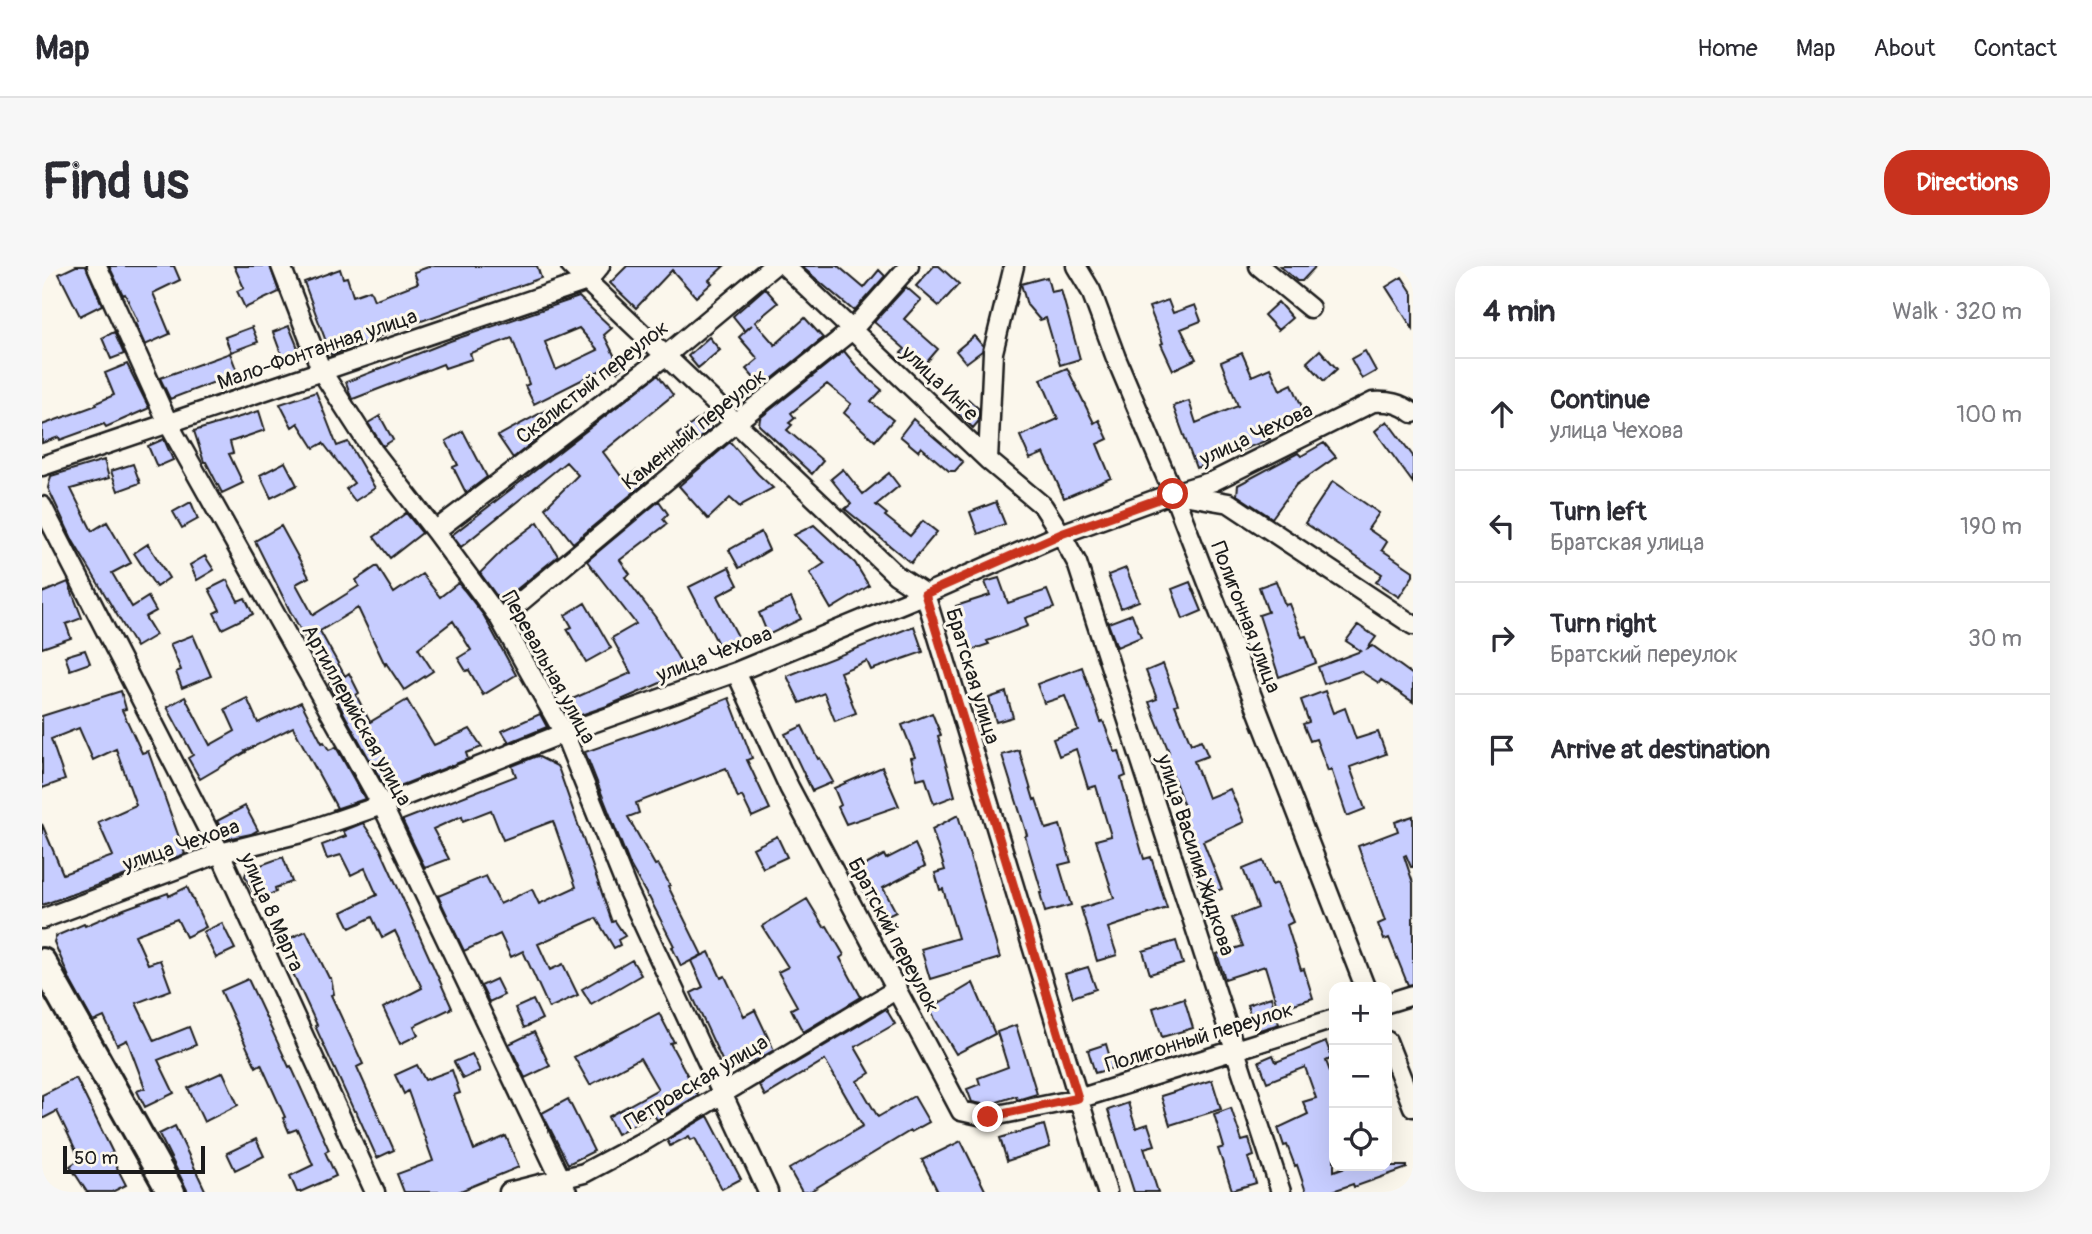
<!DOCTYPE html>
<html lang="en">
<head>
<meta charset="utf-8">
<style>
	:root { --surface:#fff; --page:#f7f7f7; --text:#2b2b33; --muted:#7c7c81; --line:#e1e1e2; --accent:#c8321e }
	body { margin:0; font-family:Pangolin,sans-serif; background:var(--page); color:var(--text) }
	.controls { position:absolute; right:21px; bottom:21px; display:grid; overflow:hidden; border-radius:14px; box-shadow:0 7px 28px #0002 }
	.controls button { width:63px; height:63px; display:grid; place-items:center; padding:0; border:0; border-bottom:2px solid var(--line); background:var(--surface); color:var(--text); font:35px sans-serif }
	.scale { position:absolute; left:21px; bottom:18px; width:142px; box-sizing:border-box; padding-left:7px; border:4px solid #1c1c1c; border-top:0; font-size:19px; line-height:24px; white-space:nowrap; color:#1c1c1c; -webkit-text-stroke:5px #fbf7ec; paint-order:stroke }
	.stop { position:absolute; width:21px; height:21px; margin:-16px; border:5px solid #c8321e; border-radius:50%; background:#fff }
	.stop.end { background:#c8321e; border-color:#fff; box-shadow:0 2px 7px #0008 }
	.list { margin:0; padding:0; list-style:none }
	h2 { display:flex; justify-content:space-between; align-items:center; height:91px; margin:0; padding:0 28px; font-size:30px }
	h2 small { font-size:23px; font-weight:400; color:var(--muted) }
	.list li { display:grid; grid-template-columns:46px 1fr auto; gap:21px; align-items:center; box-sizing:border-box; height:112px; padding:0 28px; border-top:2px solid var(--line) }
	.list b { display:block; font-size:26px; white-space:nowrap }
	.list p { margin:0; font-size:23px; white-space:nowrap; color:var(--muted) }
	.list em { font-size:23px; font-style:normal; color:var(--muted) }
	.icon { flex:none; width:38px; height:38px; fill:none; stroke:currentColor; stroke-width:2; stroke-linecap:round; stroke-linejoin:round }
	.map { position:relative; flex:none; width:1371px; height:926px; overflow:hidden; border-radius:28px }
	header { display:flex; align-items:center; gap:42px; box-sizing:border-box; height:98px; padding:0 35px; background:var(--surface); border-bottom:2px solid var(--line) }
	header strong { font-size:33px }
	nav { display:flex; gap:38px; margin-inline-start:auto; font-size:24px }
	.intro { display:flex; align-items:center; justify-content:space-between; box-sizing:border-box; height:168px; padding:0 42px }
	h1 { margin:0; font-size:49px }
	.button { padding:18px 32px; border-radius:28px; background:var(--accent); color:#fff; font-size:24px; font-weight:700 }
	main { display:flex; gap:42px; padding:0 42px }
	aside { flex:1; background:var(--surface); border-radius:28px; box-shadow:0 7px 28px #0002 }
	.map>svg:first-child { display:block }
</style>
</head>
<body>
<header>
<strong>Map</strong>
<nav><a>Home</a><a>Map</a><a>About</a><a>Contact</a></nav>
</header>
<div class="intro"><h1>Find us</h1><a class="button">Directions</a></div>
<main>
<div class="map">
<svg width="1371" height="926" viewBox="0 0 1371 926">
	<rect width="100%" height="100%" fill="#fbf7ec"/>
	<filter id="ink" filterUnits="userSpaceOnUse"><feTurbulence type="fractalNoise" baseFrequency=".0143" numOctaves="2"/><feDisplacementMap in="SourceGraphic" scale="14" xChannelSelector="R" yChannelSelector="G"/><feConvolveMatrix kernelMatrix="1 2 1 2 8 2 1 2 1" color-interpolation-filters="sRGB"/></filter>
	<g filter="url(#ink)">
		<path fill="#c7cdff" stroke="#1c1c1c" stroke-width="2" fill-rule="evenodd" d="M34 0H44L60 39 38 50 17 8Z
			M67 0H132L138 14 111 27 128 68 103 79 93 57 96 56 83 28 81 29Z
			M192 0H228L237 26 203 42 195 25 202 22Z
			M389 0H495L499 12 335 71 336 72 289 89 262 16 298 3 301 12 305 11 311 30 328 24 332 34 376 17 372 6Z
			M585 0H682L667 14 670 17 654 31 630 4 594 42 568 17Z
			M759 0H796L822 22 837 4 843 10 812 45Z
			M892 0H897L917 18 897 40 874 20Z
			M1238 0H1274L1260 15H1255Z
			M1005 11 1009 26 1019 24 1038 93 1018 99 1004 52 998 54 985 39 979 18Z
			M1360 11 1371 28V63L1344 21Z
			M864 21 879 34 862 53 896 83 878 104 859 87 863 83 832 56Z
			M723 22 736 37 713 56 733 79 763 52 781 72 720 121 704 103 716 93 697 71 710 59 703 65 691 50Z
			M537 31 570 62 562 69 579 103 575 106 569 99 492 138 483 120 487 118 470 72 428 87 430 93 403 102 401 98 311 133 309 131 304 116 408 75ZM537 62 556 84 514 104 503 76Z
			M1126 34 1131 47 1153 39 1159 55 1139 63 1154 93 1131 104 1119 78 1121 77 1107 41Z
			M1236 36 1250 52 1236 64 1222 49Z
			M247 60 258 87 241 93 231 66Z
			M210 61 216 76 189 86 183 71Z
			M72 66 82 88 69 93 60 72Z
			M932 70 941 80 940 85 924 97 914 85Z
			M667 71 678 84 656 102 646 90Z
			M1278 84 1295 103 1282 115 1265 96Z
			M802 85 820 107 840 124 829 136 851 154 833 175 802 147 809 138 785 118 749 147 753 152 747 157 750 159 745 164 781 195 770 208 717 159 718 152Z
			M1323 85 1334 105 1320 113 1309 93Z
			M188 87 199 116 178 124 175 115 128 133 118 112Z
			M1200 87 1210 110 1228 102 1238 124 1250 118 1264 150 1225 168 1228 173 1154 202 1131 140 1147 135 1154 157 1196 140 1179 96Z
			M85 98 107 142 105 143 64 161 62 158 18 174 17 171 0 177V159L55 139 54 137 72 129 63 107Z
			M1025 102 1052 157 1057 154 1066 173 1055 178 1069 212 1022 232 1002 187 988 193 978 170 1016 153 999 113Z
			M616 109 631 129 561 186 582 214 594 205 603 217 531 277 503 242 536 209 524 196 419 281 410 269Z
			M274 126 295 180 306 176 333 222 313 235 304 223 312 217 281 177 272 182 256 157 250 161 238 138Z
			M926 133 937 143 936 156 931 162 914 146Z
			M506 143 514 158 471 192 456 170Z
			M217 145 223 164 188 176 191 187 187 188 201 217 180 227 164 196H162L152 165Z
			M338 150 351 174 341 180 326 157Z
			M661 150 670 162 645 182 635 169Z
			M871 153 921 196 913 205H907L879 181 876 185 858 170Z
			M1345 155 1371 190V217L1333 165Z
			M421 165 445 211 424 227 411 201 416 199 404 175Z
			M122 173 131 194 115 201 106 180Z
			M688 176 716 208 731 222 701 238 698 241 688 232 666 253 637 220Z
			M1282 177 1294 191 1254 219 1230 252 1195 229 1196 219 1256 187 1259 190Z
			M62 194 67 212 29 223 50 265 65 256 89 297 70 307 90 341 106 331 114 345 103 351 114 369 94 381 31 275 6 222 9 210Z
			M243 196 255 219 229 232 218 209Z
			M91 198 98 217 76 225 69 205Z
			M801 203 821 228 847 207 857 220 834 239 845 248 843 250 868 270 881 255 895 266 869 297 803 243 809 238 789 213Z
			M1291 215 1337 247 1326 263 1345 276 1340 284 1371 305V310L1357 331 1334 316 1340 308 1263 257Z
			M617 235 626 248 621 253 625 258 578 294 588 308 583 311 614 352 643 404 623 415 565 440 527 453 519 438 589 407 570 372 594 358 545 295Z
			M149 236 156 253 140 262 131 246Z
			M954 236 963 258 936 268 928 246Z
			M364 247 380 267 348 292 332 271Z
			M496 256 516 290 459 336 438 307 468 277Z
			M772 259 813 297 827 320 789 343 768 307 783 297 752 269Z
			M239 260 267 311 254 318 271 349 317 320 314 314 335 300 352 327 380 308 398 331 416 317 422 324 442 350 474 409 441 429 427 404 424 405 416 392 429 384 411 355 376 382 391 405 362 424 344 397 343 399 316 342 278 365 303 410 307 407 317 427 314 429 328 456 365 434 392 479 428 463 440 481 424 487 426 493 345 525 301 446 287 418 289 417 248 345 213 275Z
			M719 266 727 284 697 302 687 284Z
			M106 278 127 312 114 321 92 287Z
			M163 290 172 304 155 314 148 299Z
			M687 301 696 319 675 330 700 378 681 388 647 321Z
			M1084 302 1097 335 1079 342 1066 309Z
			M957 312 966 337 1005 324 1012 342 983 352 986 360 945 375 947 378 929 384 914 340 948 329 943 316Z
			M185 314 196 335 203 332 211 348 180 363 172 347 178 344 167 323Z
			M1234 315 1243 339 1247 338 1260 371 1264 370 1274 397 1237 411 1217 349 1226 346 1217 321Z
			M26 316 40 352 24 358 29 372 0 382V327Z
			M1148 316 1160 345 1141 353 1130 323Z
			M749 332 759 353 726 369 717 347Z
			M543 337 569 382 544 396 525 363 530 361 523 349Z
			M1090 348 1099 371 1075 381 1066 357Z
			M1316 359 1334 371 1326 382 1331 380 1371 409V436L1339 414 1337 417 1318 405 1282 418 1276 401 1319 385 1304 375Z
			M872 360 881 386 829 404 825 395 798 406 814 447 793 455 782 427 758 437 745 410Z
			M151 369 169 410 140 422 134 406 139 404 128 378Z
			M43 384 48 397 28 404 23 390Z
			M1121 398 1136 438 1133 439 1149 478 1159 474 1166 490 1152 495 1166 532 1188 523 1202 556 1161 575 1180 623 1161 630 1149 600 1153 598 1134 550 1144 546 1123 488 1127 486 1107 436 1115 433 1104 405Z
			M1040 401 1059 456 1061 455 1073 486 1077 485 1084 510 1079 512 1092 559 1102 593 1109 591 1125 642 1066 662 1075 689 1055 695 1039 642 1072 632 1054 574 1069 570 1054 520 1046 522 1034 483 1017 490 1011 473 1036 464 1023 430 1002 437 995 418Z
			M79 425 84 443 80 444 100 487 106 485 143 588 0 639V558L21 608 71 590 56 556 94 539 74 483 51 494 37 462 9 473 23 514 0 522V450Z
			M1283 425 1291 447 1303 442 1314 473 1336 466 1344 488 1308 501 1323 543 1305 550 1289 503 1286 505 1274 473 1268 475 1261 458 1267 456 1259 434Z
			M964 426 971 451 954 456 947 432Z
			M143 431 168 479 193 465 183 443 205 432 216 457 259 436 280 477 282 476 287 484 294 481 323 533 290 544 295 542 251 461 203 485 204 486 158 513 146 492 151 489 125 441Z
			M687 432 710 492 705 494 728 543 710 551 700 530 696 532 684 502 594 537 597 547 586 551 613 599 616 598 628 619 626 620 660 689 639 700 630 681 632 680 607 631H606L588 599 543 486 617 460Z
			M890 447 899 469 896 470 913 530 892 538 883 511 875 513 869 492 873 491 860 459Z
			M498 448 505 461 463 478 467 476 460 465Z
			M760 460 776 493 778 492 791 516 770 525 743 468Z
			M977 484 992 534 994 533 1004 563 1018 559 1029 596 1017 599 1029 639 1003 646 998 627H1000L983 570 985 569 960 489Z
			M495 490 515 500 517 504 570 656 573 655 583 670 576 674 578 679 572 682 554 652 496 678 508 704 521 698 536 729 507 742 481 685 469 691 458 668 422 685 396 630 444 610 458 638 490 623 497 638 534 621 511 555 461 574 449 544 421 555 420 550 391 563 407 593 383 602 361 556V554L474 510 470 500Z
			M840 501 857 540 804 558 796 541 799 539 792 522Z
			M203 540 216 564 209 568 185 573 175 555Z
			M916 549 958 692 888 713 879 683 916 672 901 623 898 624 893 607 903 604 890 563Z
			M1371 550V601H1369L1364 589 1362 590 1371 617V718L1366 719 1347 672 1342 674 1336 658 1343 655 1316 580 1356 565 1353 556Z
			M321 557 338 582 410 742 372 760 376 769 358 778 341 742 380 722 353 665 340 672 330 651 308 662 300 646 335 629 323 602 309 609 299 589 285 593 280 579 304 570 301 565Z
			M735 570 745 591 721 602 711 582Z
			M873 578 883 600 841 622 854 646 837 654 811 606 842 589 844 593Z
			M241 591 250 616 233 622 234 626 215 634 203 610 205 604Z
			M1221 595 1230 619 1235 617 1251 656 1245 659 1259 704 1262 703 1271 732 1236 743 1223 700 1183 713 1175 688 1201 680 1190 652 1216 642 1201 603Z
			M145 621 164 661 144 671 135 653 93 669 106 698 118 694 129 724 94 737 112 775 147 761 154 779 116 794 132 827 103 841 95 825 103 822 85 774 75 779 62 751 51 756 29 716 12 676 14 670 42 658 43 660 82 643 126 627 127 630Z
			M765 633 782 661 785 660 802 689 798 692 819 731 761 766 749 743 755 740 736 706 746 701 720 660Z
			M180 657 193 683 174 692 161 666Z
			M264 665 287 712H289L292 728 289 729 321 798 315 801 352 884 335 892 314 845H312L273 760 275 759 237 677Z
			M1134 675 1141 698 1108 708 1101 685Z
			M667 686 679 712 683 710 702 750 713 744 732 784 706 799 704 796 685 805 649 727 661 721 649 695Z
			M590 694 599 709 549 738 540 723Z
			M1046 701 1054 723 1031 731 1023 708Z
			M206 713 247 801 249 800 287 884 283 886 294 910 258 926H255L248 910 271 899 255 863 247 866 241 852 243 851 219 798 214 801 179 725Z
			M454 713 462 729 447 736 439 720Z
			M931 717 953 768 914 788 887 743Z
			M1229 731 1237 758 1214 765 1205 739Z
			M1142 732 1151 762 1120 771 1111 742Z
			M491 734 500 753 482 762 473 742Z
			M844 743 853 758 813 781 828 807 815 815 836 851 872 830 887 856 869 866 868 865 767 926H760L747 903 821 860 783 794 723 830 717 819Z
			M617 747 632 776 628 777 656 829 615 854 611 847 575 868 566 851 616 823 598 792 548 819 532 791Z
			M974 759 995 828 975 834 974 830 946 839 930 836 925 823 938 818 936 812 966 801 955 766Z
			M492 766 508 800 483 812 467 778Z
			M1284 776 1290 792 1284 795 1292 816V905L1306 900H1365V902L1312 921 1311 918 1288 926H1264L1255 899 1253 900 1245 879 1242 880 1236 862 1266 848 1261 836 1274 832 1263 801 1225 816 1217 795 1231 789 1234 796Z
			M1064 778 1071 802 1053 807 1046 784Z
			M430 788 438 805 421 813 412 796Z
			M375 799 383 814 410 804 418 827 412 829 432 884 464 870 477 901 416 926H362L355 908 391 895 366 825 362 828 353 809Z
			M181 806 196 839 162 856 146 822Z
			M34 812 71 887 68 888 84 919 70 926H45L28 900 38 893 15 845 0 853V829Z
			M1170 814 1179 843 1128 859 1119 830Z
			M526 833 552 885 526 898 500 847Z
			M1086 837 1094 862 1106 858 1113 879 1102 882 1116 926H1092L1066 844Z
			M1189 842 1200 875 1207 873 1212 890 1206 892 1214 917 1190 924 1176 883 1182 881 1172 848Z
			M666 850 699 913 680 923 653 872 649 874 647 870 628 880 625 874Z
			M1002 859 1008 881 965 895 958 872Z
			M133 860 140 875 164 926H146L117 868Z
			M214 873 222 890 193 904 185 887Z
			M919 875 944 926H896L880 894Z"/>
		<g fill="none" stroke-linecap="round" stroke-linejoin="round">
			<g stroke="#1c1c1c" stroke-width="23">
				<path id="street" d="M55 0 126 157 340 539 525 926
					M239 0 280 106 331 185 393 265 458 353 522 467 585 623 726 926
					M529 0 854 309 883 328 1065 926
					M743 0 946 194 1001 240 1019 268 1035 297 1239 926
					M1034 0 1049 25 1074 92 1131 227 1323 721
					M1217 0 1268 42
					M946 194 951 86 972 0
					M0 200 545 15 558 0
					M1135 228 1187 237 1371 359
					M0 240 178 587 333 926
					M393 265 623 90 731 0
					M458 353 693 157 810 64 867 0
					M694 406 747 521 919 845 946 851 1036 833 1292 753
					M0 653 178 587 259 567 340 539 522 467 694 406 883 328 1019 268 1131 227 1172 215 1331 136C1347 135 1358 137 1371 147
					M1345 737 1371 729
					M1345 775 1371 841
					M467 926 542 907 602 875 855 723"/>
			</g>
			<g stroke="#1c1c1c" stroke-width="32">
				<path id="secondary" d="M0 696 129 926"/>
			</g>
			<use href="#street" stroke="#fbf7ec" stroke-width="18"/>
			<use href="#secondary" stroke="#fbf7ec" stroke-width="26"/>
		</g>
	</g>
	<g fill="none" stroke-linecap="round" stroke-linejoin="round" filter="url(#ink)">
		<path stroke="#c8321e" stroke-width="9" d="M946 851 1036 832 883 328 1019 268 1131 228"/>
	</g>
	<g text-anchor="middle" stroke-width="6" stroke-linejoin="round" paint-order="stroke">
		<g font-size="21" fill="#1c1c1c" stroke="#fbf7ec">
			<text transform="translate(275 83) rotate(-19)" y="7">Мало-Фонтанная улица</text>
			<text transform="translate(550 116) rotate(-38)" y="7">Скалистый переулок</text>
			<text transform="translate(898 117) rotate(44)" y="7">улица Инге</text>
			<text transform="translate(652 163) rotate(-39)" y="7">Каменный переулок</text>
			<text transform="translate(1214 168) rotate(-25)" y="7">улица Чехова</text>
			<text transform="translate(1204 351) rotate(69)" y="7">Полигонная улица</text>
			<text transform="translate(672 388) rotate(-21)" y="7">улица Чехова</text>
			<text transform="translate(507 401) rotate(61)" y="7">Перевальная улица</text>
			<text transform="translate(931 410) rotate(73)" y="7">Братская улица</text>
			<text transform="translate(315 449) rotate(61)" y="7">Артиллерийская улица</text>
			<text transform="translate(139 579) rotate(-19)" y="7">улица Чехова</text>
			<text transform="translate(1154 589) rotate(72)" y="7">улица Василия Жидкова</text>
			<text transform="translate(230 646) rotate(66)" y="7">улица 8 Марта</text>
			<text transform="translate(852 669) rotate(62)" y="7">Братский переулок</text>
			<text transform="translate(1157 771) rotate(-17)" y="7">Полигонный переулок</text>
			<text transform="translate(654 816) rotate(-31)" y="7">Петровская улица</text>
		</g>
	</g>
</svg>
<div class="controls">
<button>+</button>
<button>−</button>
<button><svg class="icon" aria-label="locate" viewBox="0 0 24 24"><circle cx="12" cy="12" r="6"/><path d="M12 2v4M12 18v4M2 12h4M18 12h4"/></svg></button>
</div>
<div class="scale">50 m</div>
<div class="stop" style="left:1131px;top:228px"></div>
<div class="stop end" style="left:946px;top:851px"></div>
</div>
<aside>
<h2>4 min<small>Walk · 320 m</small></h2>
<ul class="list">
<li><svg class="icon" aria-label="ahead" viewBox="0 0 24 24"><path d="M12 20V5M6 11l6-6 6 6"/></svg><div><b>Continue</b><p>улица Чехова</p></div><em>100 m</em></li>
<li><svg class="icon" aria-label="left" viewBox="0 0 24 24"><path d="M17 20v-9H6M10 6l-5 5 5 5"/></svg><div><b>Turn left</b><p>Братская улица</p></div><em>190 m</em></li>
<li><svg class="icon" aria-label="right" viewBox="0 0 24 24"><path d="M7 20v-9h11M14 6l5 5-5 5"/></svg><div><b>Turn right</b><p>Братский переулок</p></div><em>30 m</em></li>
<li><svg class="icon" aria-label="arrive" viewBox="0 0 24 24"><path d="M6 21V4h12l-3 4 3 4H6"/></svg><div><b>Arrive at destination</b></div></li>
</ul>
</aside>
</main>
</body>
</html>
